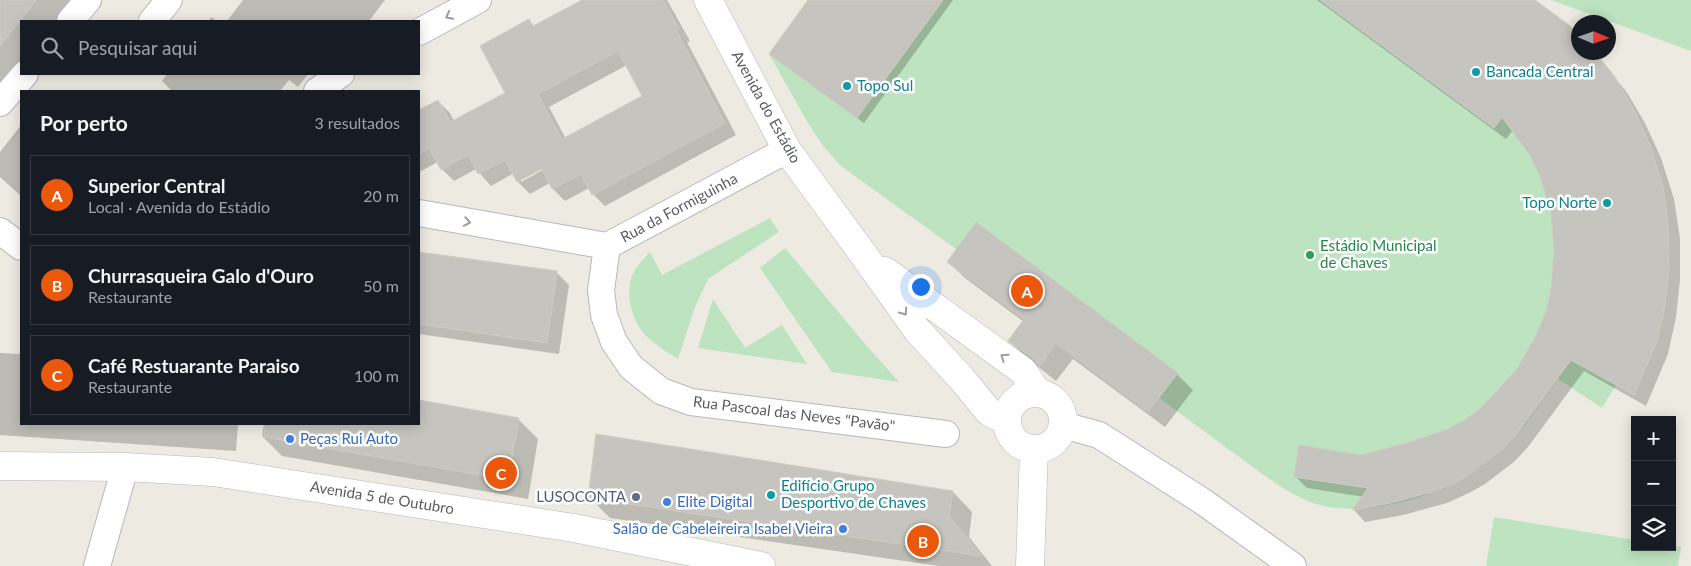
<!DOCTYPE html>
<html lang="pt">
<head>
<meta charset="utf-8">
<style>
	:root { --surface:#171b24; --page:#242831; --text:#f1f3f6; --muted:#9ea1a6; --line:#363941; --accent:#ea580c }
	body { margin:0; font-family:Lato,sans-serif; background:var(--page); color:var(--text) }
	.controls { position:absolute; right:15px; bottom:15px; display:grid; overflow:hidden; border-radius:0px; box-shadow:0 2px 12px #0003 }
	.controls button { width:45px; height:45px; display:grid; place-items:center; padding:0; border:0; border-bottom:1px solid var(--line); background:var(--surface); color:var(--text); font:25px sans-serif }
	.compass { position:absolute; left:1571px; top:15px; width:45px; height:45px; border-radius:50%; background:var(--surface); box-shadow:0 2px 12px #0003; rotate:92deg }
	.you { position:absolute; left:920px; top:286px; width:18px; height:18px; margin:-12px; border:4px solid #fff; border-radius:50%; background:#1a73e8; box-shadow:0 0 0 8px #1a73e833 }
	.badge { display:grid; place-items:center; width:32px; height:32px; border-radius:50%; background:var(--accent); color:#fff; font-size:16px; font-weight:700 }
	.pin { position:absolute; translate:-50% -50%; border:2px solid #fff; box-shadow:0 1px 5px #0006 }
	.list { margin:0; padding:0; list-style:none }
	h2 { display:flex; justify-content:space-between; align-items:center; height:65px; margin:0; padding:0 20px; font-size:21px }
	h2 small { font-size:16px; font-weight:400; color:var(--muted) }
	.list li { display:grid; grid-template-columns:32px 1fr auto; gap:15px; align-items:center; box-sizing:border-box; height:80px; margin:0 10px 10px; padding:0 10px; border:1px solid var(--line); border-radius:0px }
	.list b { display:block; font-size:19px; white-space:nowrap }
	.list p { margin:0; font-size:16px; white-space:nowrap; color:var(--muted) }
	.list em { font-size:16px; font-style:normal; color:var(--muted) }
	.icon { flex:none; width:28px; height:28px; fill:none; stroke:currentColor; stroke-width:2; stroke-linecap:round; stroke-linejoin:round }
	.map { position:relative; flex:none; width:1691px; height:566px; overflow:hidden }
	.search { position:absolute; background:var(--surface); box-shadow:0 2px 12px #0003; left:20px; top:20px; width:400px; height:55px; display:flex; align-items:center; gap:12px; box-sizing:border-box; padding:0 18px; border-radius:0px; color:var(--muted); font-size:19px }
	.panel { position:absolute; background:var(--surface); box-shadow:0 2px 12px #0003; left:20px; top:90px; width:400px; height:335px; border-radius:0px }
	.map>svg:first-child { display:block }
</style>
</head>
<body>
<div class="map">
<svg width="1691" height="566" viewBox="0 0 1691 566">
	<rect width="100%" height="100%" fill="#eceae1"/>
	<path fill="#bee3c1" d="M808 0H1535L1569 25 1578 35V52L1663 186 1668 225 1669 267 1657 341 1634 395 1616 385 1602 408 1558 379C1540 403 1524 431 1501 451 1488 462 1474 473 1458 481 1423 500 1363 515 1324 506 1301 501 1280 486 1261 473L1159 398 1148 412 1057 343 1040 366 1007 342 1024 319 947 262 956 249 841 166 823 146 808 123 769 54Z
		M1551 0H1691V51Z
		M770 218 779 232 708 279 695 307 678 359C667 352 656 345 646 336 631 320 623 290 635 270 638 264 645 258 650 252L662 275Z
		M785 248 865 344 899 382 832 372 760 268Z
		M713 299 745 348 782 325 807 364 698 348Z
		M1494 517 1635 540V547H1672V546L1681 547 1678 566H1486Z"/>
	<path fill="#0003" fill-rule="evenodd" d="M0 0H78L62 21H21V72L0 99Z
		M243 0H385L369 21H227Z
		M584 0H667L690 41 687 42 736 135 605 206 593 194 589 188 565 201 553 189 550 183 530 194 518 182 514 173 491 186 476 169 454 181 442 169 438 162 419 172V111L438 101 450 113 454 121 507 93 529 21 535 27ZM627 65 643 97 566 139 549 107ZM547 165 548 167 521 182V179Z
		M810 0H953L864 123 777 60Z
		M1317 0H1533L1568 26 1578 36V52H1593L1626 91 1645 123 1661 158 1674 199 1680 238V280L1676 317 1668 354 1646 406 1584 371 1528 447 1515 461 1485 484 1469 493 1447 503 1403 515 1365 522 1354 510 1364 497 1307 488 1295 476 1361 456 1429 438 1448 430 1465 421 1482 408 1518 370 1537 336 1547 312 1555 269V250L1552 212 1540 173 1530 153 1513 130 1506 139Z
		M211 17 217 21H208Z
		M167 74H308L298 87 289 80 280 91H172L162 81Z
		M21 125V196L0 177V152Z
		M419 253 557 273 569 285 559 354 419 334Z
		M948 262 1177 374 1193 390 1165 427 1073 359 1056 381 1026 357 1010 341 1024 322 965 278Z
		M0 353 21 354V424H238L236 451 0 435Z
		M419 402 518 419 538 439 528 499 282 456 262 436 264 424H419Z
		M953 492 972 512 969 537 992 566H939L610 518 590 498Z"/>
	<path fill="#c6c4be" stroke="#d0ccbf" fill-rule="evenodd" d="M0 0H36L0 46Z
		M582 0H663L679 29 676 30 725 123 592 195 581 174 552 189 542 169 517 182 505 160 478 174 468 155 441 170 429 148 419 154V110L438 100 450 122 505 93 480 46 529 19 533 26ZM618 51 642 96 562 139 538 94Z
		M808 0H943L857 118 769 54Z
		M1320 0H1535L1569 25 1578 35V52H1595L1615 77 1634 110 1650 145 1663 186 1668 225 1669 267 1665 305 1657 341 1634 395 1571 360 1516 435 1503 449 1473 472 1457 482 1435 491 1391 503 1352 510 1368 488 1294 477 1299 445 1361 455 1410 442 1448 429 1465 420 1482 407 1517 369 1536 335 1546 312 1551 290 1554 250 1551 212 1539 174 1529 154 1502 117 1494 128Z
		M976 222 1178 373 1148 412 1056 343 1040 366 1032 358 1008 341 1024 319 947 262Z
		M419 252 557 271 547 343 419 324Z
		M419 400 519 418 508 480 264 437 265 424H419Z
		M596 434 953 491 949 516 982 556 588 498Z"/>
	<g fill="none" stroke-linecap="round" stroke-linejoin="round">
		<g stroke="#b6b8bd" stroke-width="28">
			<path id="minor" d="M70 21 88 0
				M152 21 169 0
				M419 32 478 0
				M317 91 341 74
				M0 103 25 74
				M419 213 607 246 787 150
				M0 231 21 247
				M607 246 601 290 604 315 614 342 631 367 661 391 691 402 946 434
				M1063 425 1099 435 1202 501 1293 566
				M97 566 125 467"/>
		</g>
		<g stroke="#b6b8bd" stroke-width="29">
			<path id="tertiary" d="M708 0 787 150 866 258 917 330 962 379 989 412 1006 420
				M885 271 1023 371 1037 392
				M1007 421a28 28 0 1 1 56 0a28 28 0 1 1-56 0Z
				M1030 566 1034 449"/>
		</g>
		<g stroke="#b6b9bf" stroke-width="29">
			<path id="secondary" d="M0 466 125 467 213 472 574 528 761 566"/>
		</g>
		<use href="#minor" stroke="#fff" stroke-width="26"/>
		<use href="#tertiary" stroke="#fff" stroke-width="28"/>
		<use href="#secondary" stroke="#fff" stroke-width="28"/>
	</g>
	<defs><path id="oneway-chevron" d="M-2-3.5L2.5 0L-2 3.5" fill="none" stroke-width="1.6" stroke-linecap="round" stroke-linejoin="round" transform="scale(1.25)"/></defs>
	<g stroke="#9b9da0">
		<use href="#oneway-chevron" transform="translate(449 16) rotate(152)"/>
		<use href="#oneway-chevron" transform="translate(467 222) rotate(10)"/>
		<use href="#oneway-chevron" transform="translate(904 312) rotate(55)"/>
		<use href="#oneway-chevron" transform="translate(1004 357) rotate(-145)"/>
	</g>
	<g fill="#0f9aa8" stroke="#fff" stroke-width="2">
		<circle cx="1476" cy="72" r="5"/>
		<circle cx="847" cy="86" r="5"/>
		<circle cx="1607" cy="203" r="5"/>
		<circle cx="771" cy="495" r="5"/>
	</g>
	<circle fill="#2e9e5b" stroke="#fff" stroke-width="2" cx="1310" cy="255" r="5"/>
	<g fill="#3f7fe0" stroke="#fff" stroke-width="2">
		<circle cx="290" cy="439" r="5"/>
		<circle cx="667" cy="502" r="5"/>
		<circle cx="843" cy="529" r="5"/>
	</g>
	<circle fill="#5c6f8a" stroke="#fff" stroke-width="2" cx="636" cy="497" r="5"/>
	<g text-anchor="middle" stroke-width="5" stroke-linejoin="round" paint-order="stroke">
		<g font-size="15" fill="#0d838f" stroke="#fff" text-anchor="start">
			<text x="1486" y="77">Bancada Central</text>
			<text x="857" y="91">Topo Sul</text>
			<text x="1597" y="208" text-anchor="end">Topo Norte</text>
			<text x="781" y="491">Edifício Grupo<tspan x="781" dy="17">Desportivo de Chaves</tspan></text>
		</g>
		<g font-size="15" fill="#595c61" stroke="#fff">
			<text transform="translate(766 107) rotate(61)" y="5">Avenida do Estádio</text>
			<text transform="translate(679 208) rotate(-28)" y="5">Rua da Formiguinha</text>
			<text transform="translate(794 414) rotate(7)" y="5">Rua Pascoal das Neves "Pavão"</text>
			<text transform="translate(382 498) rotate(9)" y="5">Avenida 5 de Outubro</text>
		</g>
		<g font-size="15" fill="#27864d" stroke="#fff" text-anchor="start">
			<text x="1320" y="251">Estádio Municipal<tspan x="1320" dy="17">de Chaves</tspan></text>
		</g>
		<g font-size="15" fill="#366cbe" stroke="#fff" text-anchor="start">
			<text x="300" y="444">Peças Rui Auto</text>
			<text x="677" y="507">Elite Digital</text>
			<text x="833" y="534" text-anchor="end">Salão de Cabeleireira Isabel Vieira</text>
		</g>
		<g font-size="15" fill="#4e5e75" stroke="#fff" text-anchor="end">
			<text x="626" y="502">LUSOCONTA</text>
		</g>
	</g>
</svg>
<div class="controls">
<button>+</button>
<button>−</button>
<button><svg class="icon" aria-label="layers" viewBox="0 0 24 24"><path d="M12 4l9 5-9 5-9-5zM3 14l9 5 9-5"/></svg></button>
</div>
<svg class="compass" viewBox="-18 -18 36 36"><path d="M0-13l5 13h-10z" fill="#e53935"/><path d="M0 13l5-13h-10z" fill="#9ea1a6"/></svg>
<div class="you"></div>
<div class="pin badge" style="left:1027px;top:291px">A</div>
<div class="pin badge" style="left:923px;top:541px">B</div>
<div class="pin badge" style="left:501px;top:473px">C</div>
<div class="search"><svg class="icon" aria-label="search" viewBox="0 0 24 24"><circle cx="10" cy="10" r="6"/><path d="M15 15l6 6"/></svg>Pesquisar aqui</div>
<section class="panel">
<h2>Por perto<small>3 resultados</small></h2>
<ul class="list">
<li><span class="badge">A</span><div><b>Superior Central</b><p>Local · Avenida do Estádio</p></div><em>20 m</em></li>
<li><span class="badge">B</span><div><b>Churrasqueira Galo d'Ouro</b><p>Restaurante</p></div><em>50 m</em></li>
<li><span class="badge">C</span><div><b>Café Restuarante Paraiso</b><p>Restaurante</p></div><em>100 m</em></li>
</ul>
</section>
</div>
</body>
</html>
